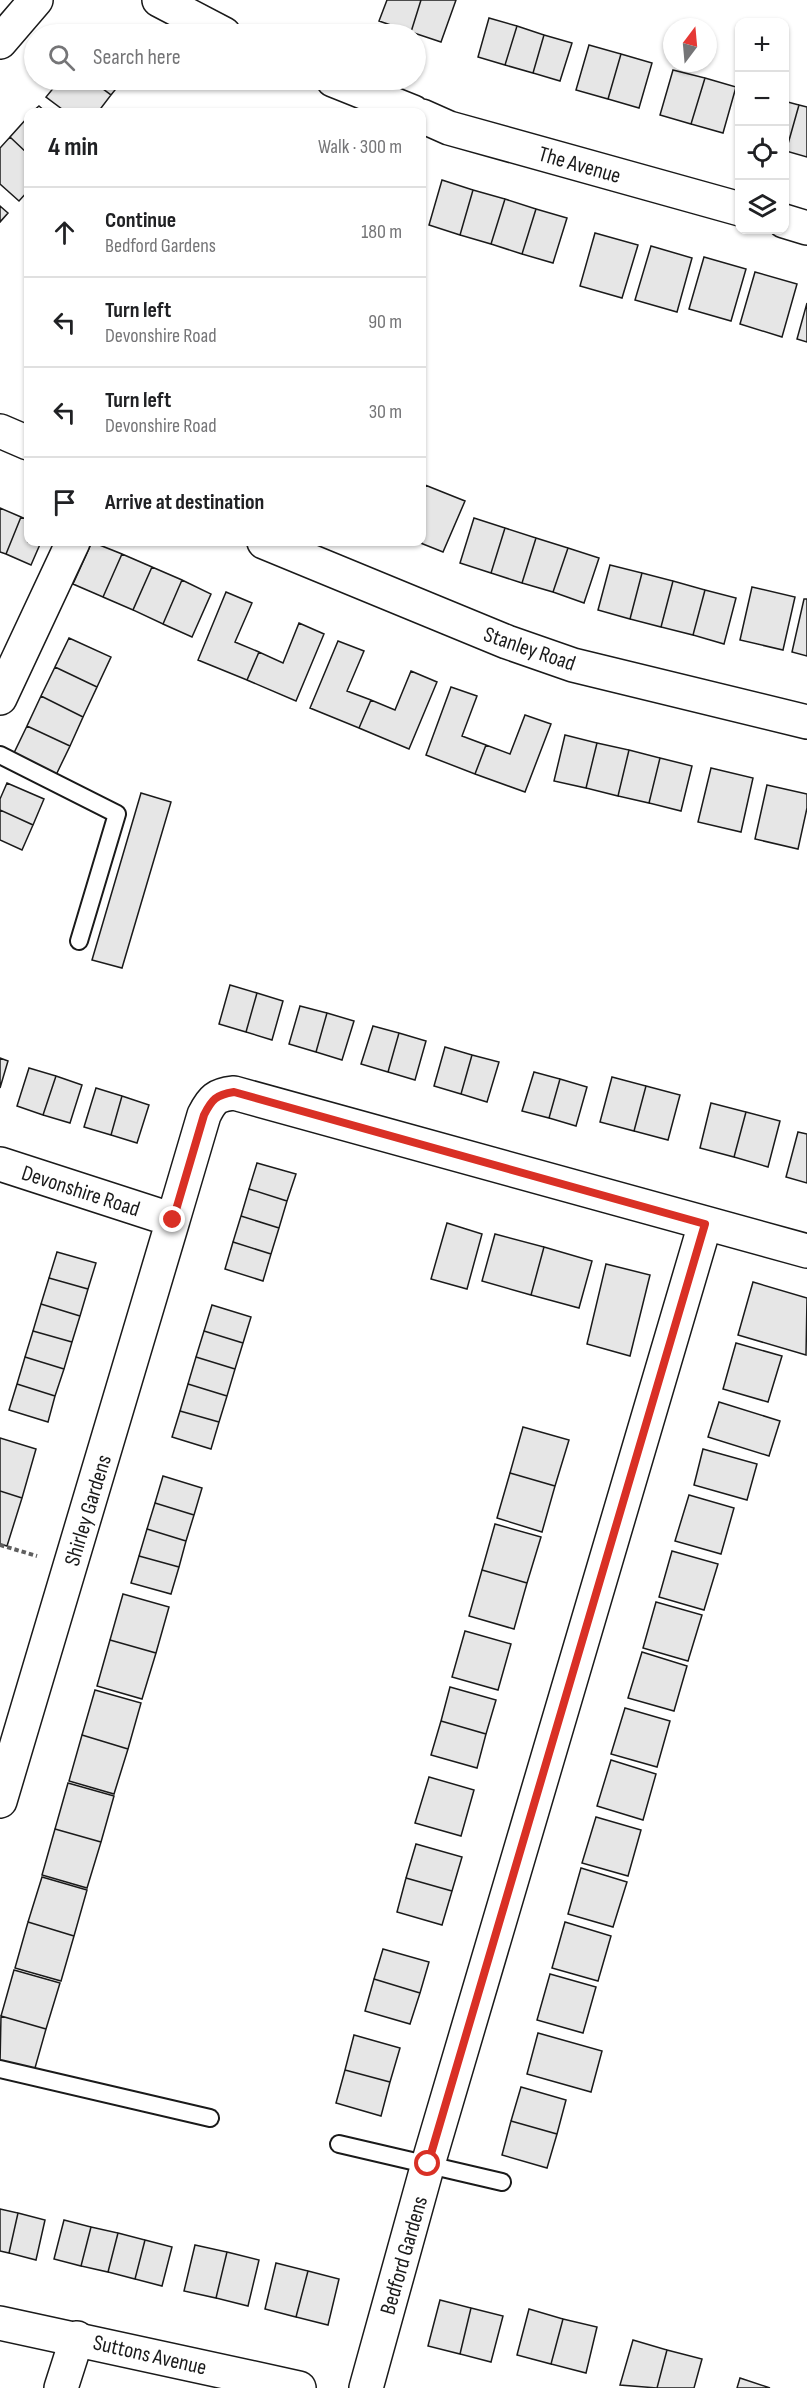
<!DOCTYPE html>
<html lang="en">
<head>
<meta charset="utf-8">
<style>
	:root { --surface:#fff; --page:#f6f6f6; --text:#202124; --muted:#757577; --line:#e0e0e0 }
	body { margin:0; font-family:"Sofia Sans Condensed",sans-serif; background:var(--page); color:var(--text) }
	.controls { position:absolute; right:18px; top:18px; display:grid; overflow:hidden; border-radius:12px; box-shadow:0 2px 4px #0004 }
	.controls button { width:54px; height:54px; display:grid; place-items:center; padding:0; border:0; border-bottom:2px solid var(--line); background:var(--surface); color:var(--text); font:30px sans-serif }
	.compass { position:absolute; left:663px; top:18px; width:54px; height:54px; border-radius:50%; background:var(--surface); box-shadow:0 2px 4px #0004; rotate:16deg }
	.stop { position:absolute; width:18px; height:18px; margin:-14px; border:4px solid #d93025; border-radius:50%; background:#fff }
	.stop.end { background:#d93025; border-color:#fff; box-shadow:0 2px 6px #0008 }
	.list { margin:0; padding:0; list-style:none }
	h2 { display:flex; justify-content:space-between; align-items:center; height:78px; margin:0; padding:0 24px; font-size:26px }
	h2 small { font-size:20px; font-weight:400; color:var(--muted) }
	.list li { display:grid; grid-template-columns:39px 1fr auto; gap:18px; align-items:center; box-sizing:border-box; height:90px; padding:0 24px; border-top:2px solid var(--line) }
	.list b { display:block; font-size:22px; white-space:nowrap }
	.list p { margin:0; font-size:20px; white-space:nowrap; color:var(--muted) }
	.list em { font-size:20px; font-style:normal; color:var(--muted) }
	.icon { flex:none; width:33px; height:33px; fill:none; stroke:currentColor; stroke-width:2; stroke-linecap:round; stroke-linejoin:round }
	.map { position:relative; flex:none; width:807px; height:2388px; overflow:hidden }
	.search { position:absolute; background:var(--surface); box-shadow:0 2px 4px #0004; left:24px; top:24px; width:402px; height:66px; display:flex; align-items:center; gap:15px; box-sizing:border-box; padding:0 21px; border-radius:33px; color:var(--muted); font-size:22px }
	.panel { position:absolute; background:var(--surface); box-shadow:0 2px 4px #0004; left:24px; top:108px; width:402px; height:438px; border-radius:12px }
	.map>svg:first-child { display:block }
</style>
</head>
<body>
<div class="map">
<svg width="807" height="2388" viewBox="0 0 807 2388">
	<rect width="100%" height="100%" fill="#fff"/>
	<path fill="#e6e6e6" stroke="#1a1a1a" stroke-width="1.5" d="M387 0H421L411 32 379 21Z
		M421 0H456L441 42 411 32Z
		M489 18 517 26 505 65 478 57Z
		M517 26 544 35 533 73 505 65Z
		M544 35 572 43 560 81 533 73Z
		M589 45 621 54 608 99 576 90Z
		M621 54 652 63 639 108 608 99Z
		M673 70 705 78 691 124 660 115Z
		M705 78 736 87 723 133 691 124Z
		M60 80H91L111 95 98 112H66L46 97Z
		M91 80H123L111 95Z
		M784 101 799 105 786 151 784 150Z
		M799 105 807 107V157L786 151Z
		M39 106 46 112H32Z
		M28 117V154L10 137Z
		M10 137 28 154V191L19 201 0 184V148Z
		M442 180 473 190 460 235 429 225Z
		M473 190 505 199 491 244 460 235Z
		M505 199 536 209 522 254 491 244Z
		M0 206 8 213 0 222Z
		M536 209 567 218 553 263 522 254Z
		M595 233 638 245 622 298 580 286Z
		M651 246 692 258 677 312 635 300Z
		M704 257 746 269 731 321 689 309Z
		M755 272 797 284 782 337 740 324Z
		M807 303V342L797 339Z
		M425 485 465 501 443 552 418 542H422V492Z
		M0 508 21 517 6 554 0 552Z
		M21 517 28 520V542H41L31 565 6 554Z
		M474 518 505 528 491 573 460 563Z
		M505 528 536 538 522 583 491 573Z
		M536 538 568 548 553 592 522 583Z
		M92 542 122 554 103 597 73 584Z
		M568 548 599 558 584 603 553 592Z
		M122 554 152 567 133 610 103 597Z
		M610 565 642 573 630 619 598 610Z
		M152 567 182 580 163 624 133 610Z
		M642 573 673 581 661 627 630 619Z
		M182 580 211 594 192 637 163 624Z
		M673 581 705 590 693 635 661 627Z
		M752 587 795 597 783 650 740 640Z
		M705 590 736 598 724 644 693 635Z
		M226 592 252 603 235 642 259 652 247 680 198 660Z
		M804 599H807V656L792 652Z
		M299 623 324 634 296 701 247 680 259 652 283 663Z
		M69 638 111 657 97 687 55 667Z
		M338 641 364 651 347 691 371 700 359 728 310 708Z
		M55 667 97 687 83 717 41 696Z
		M411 671 437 682 409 749 359 728 371 700 395 710Z
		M451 687 477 696 462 736 486 745 475 774 426 755Z
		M41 696 83 717 70 746 27 726Z
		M525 715 551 724 525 792 475 774 486 745 510 754Z
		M27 726 70 746 56 775 13 755Z
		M565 735 597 743 586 788 554 781Z
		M597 743 629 750 618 796 586 788Z
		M629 750 660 758 649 803 618 796Z
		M660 758 692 766 681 811 649 803Z
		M711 768 753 778 741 832 698 822Z
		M7 783 44 799 33 825 0 810V799Z
		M767 785 807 794V808L798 849 755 839Z
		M141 793 171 802 122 968 92 960Z
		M0 810 33 825 22 850 0 840Z
		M230 985 257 993 246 1032 219 1024Z
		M257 993 283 1001 272 1040 246 1032Z
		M300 1006 327 1013 316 1052 289 1044Z
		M327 1013 354 1021 342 1060 316 1052Z
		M373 1026 399 1033 388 1072 361 1064Z
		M399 1033 426 1041 415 1080 388 1072Z
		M445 1047 472 1055 461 1094 434 1086Z
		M472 1055 499 1062 487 1102 461 1094Z
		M0 1058 8 1061 0 1088Z
		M29 1068 56 1076 43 1115 17 1106Z
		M534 1072 560 1079 549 1118 522 1111Z
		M56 1076 82 1085 70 1123 43 1115Z
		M612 1077 646 1086 634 1131 600 1122Z
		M560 1079 587 1087 576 1126 549 1118Z
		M646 1086 680 1095 668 1140 634 1131Z
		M96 1088 122 1096 111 1135 84 1127Z
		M122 1096 149 1105 137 1143 111 1135Z
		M711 1103 746 1112 734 1157 700 1148Z
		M746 1112 780 1121 768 1167 734 1157Z
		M798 1132 807 1134V1183L786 1177Z
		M257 1163 296 1174 287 1201 249 1189Z
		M249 1189 287 1201 279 1228 241 1216Z
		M241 1216 279 1228 271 1254 233 1242Z
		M447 1223 482 1234 467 1289 431 1279Z
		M495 1234 544 1247 531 1295 482 1281Z
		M233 1242 271 1254 263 1281 225 1269Z
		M544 1247 592 1261 579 1308 531 1295Z
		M57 1252 96 1263 88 1289 49 1278Z
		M606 1264 650 1275 630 1356 587 1344Z
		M49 1278 88 1289 80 1316 41 1304Z
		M753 1282 807 1298 806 1355 738 1335Z
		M41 1304 80 1316 72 1342 33 1331Z
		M212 1305 251 1317 243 1343 204 1331Z
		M33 1331 72 1342 64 1369 25 1357Z
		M204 1331 243 1343 235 1369 196 1357Z
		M736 1343 782 1356 768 1402 723 1389Z
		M25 1357 64 1369 55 1396 17 1384Z
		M196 1357 235 1369 227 1396 188 1384Z
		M17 1384 55 1396 48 1422 9 1410Z
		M188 1384 227 1396 219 1422 180 1411Z
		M719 1402 780 1421 769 1456 708 1437Z
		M180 1411 219 1422 211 1449 172 1437Z
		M523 1427 569 1440 555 1486 510 1473Z
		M0 1438 36 1449 22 1498 0 1491Z
		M703 1449 757 1464 747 1500 694 1485Z
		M510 1473 555 1486 542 1532 497 1518Z
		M163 1476 202 1488 194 1515 155 1503Z
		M0 1491 22 1498 7 1546 0 1544Z
		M689 1495 734 1508 721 1554 675 1541Z
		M155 1503 194 1515 186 1541 147 1529Z
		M495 1524 541 1537 527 1583 482 1570Z
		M147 1529 186 1541 179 1567 139 1556Z
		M672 1551 718 1564 704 1610 659 1597Z
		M139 1556 179 1567 171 1594 131 1583Z
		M482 1570 527 1583 514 1629 469 1616Z
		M123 1594 169 1607 156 1653 110 1640Z
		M656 1602 702 1615 688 1661 643 1648Z
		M465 1631 511 1644 498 1690 452 1677Z
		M110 1640 156 1653 142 1699 97 1686Z
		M642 1652 687 1666 674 1711 628 1698Z
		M450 1687 496 1700 486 1734 441 1721Z
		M95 1690 141 1703 128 1749 82 1735Z
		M625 1708 670 1721 657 1767 611 1754Z
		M441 1721 486 1734 477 1768 431 1755Z
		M82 1735 128 1749 114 1794 69 1781Z
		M611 1760 656 1774 643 1820 597 1806Z
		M429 1777 474 1790 461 1836 415 1823Z
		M68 1783 114 1796 101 1842 55 1829Z
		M596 1817 641 1830 628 1876 582 1863Z
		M55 1829 101 1842 87 1888 42 1875Z
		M416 1844 462 1857 452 1891 406 1878Z
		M581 1868 627 1882 613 1927 568 1914Z
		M42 1877 87 1890 74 1936 28 1922Z
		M406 1878 452 1891 442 1925 397 1912Z
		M28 1922 74 1936 61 1981 15 1968Z
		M565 1922 611 1936 598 1981 552 1968Z
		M383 1949 429 1962 420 1993 374 1979Z
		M14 1970 60 1983 46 2029 1 2016Z
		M550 1974 596 1987 583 2033 537 2020Z
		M374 1979 420 1993 410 2024 365 2011Z
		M1 2016 46 2029 33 2075 0 2065Z
		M538 2033 602 2051 591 2092 527 2074Z
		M354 2035 400 2048 390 2082 345 2070Z
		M345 2070 390 2082 381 2116 336 2103Z
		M521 2087 566 2100 557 2134 511 2121Z
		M511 2121 557 2134 547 2168 502 2155Z
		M0 2209 18 2213 9 2253 0 2251Z
		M18 2213 45 2220 36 2260 9 2253Z
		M64 2220 91 2227 81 2266 54 2259Z
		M91 2227 118 2233 108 2272 81 2266Z
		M118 2233 145 2240 135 2279 108 2272Z
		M145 2240 172 2247 162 2286 135 2279Z
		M195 2245 227 2252 216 2298 184 2291Z
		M227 2252 259 2260 248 2306 216 2298Z
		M276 2263 308 2271 296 2317 265 2309Z
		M308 2271 339 2279 328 2325 296 2317Z
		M440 2300 471 2308 460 2354 428 2346Z
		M471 2308 503 2316 491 2362 460 2354Z
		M529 2309 563 2319 551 2364 517 2355Z
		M563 2319 597 2327 586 2373 551 2364Z
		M633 2340 667 2350 657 2388 620 2385Z
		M667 2350 702 2359 694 2388H657Z
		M740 2378 770 2388H737Z"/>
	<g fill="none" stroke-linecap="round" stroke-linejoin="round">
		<g stroke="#1a1a1a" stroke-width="20">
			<path id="lane" d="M0 755 117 814 79 941
				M0 2069 210 2118
				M339 2144 502 2182"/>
		</g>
		<g stroke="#1a1a1a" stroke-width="36">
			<path id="street" d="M159 0 224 34
				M333 80 413 112
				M422 116 449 128 740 209
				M784 221 807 228
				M0 431 28 443
				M264 542 507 642 573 665 807 722
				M0 698 73 542
				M0 1164 173 1220 204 1115C212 1099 216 1095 234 1093L807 1251
				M0 1801 173 1220
				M61 2388 77 2338
				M366 2388 428 2164 705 1224"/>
		</g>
		<g stroke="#1a1a1a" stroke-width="36">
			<path id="secondary" d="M0 42 36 0
				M0 2323 299 2388"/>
		</g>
		<path stroke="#5f5f5f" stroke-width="4" stroke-dasharray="4.5 3" stroke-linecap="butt" d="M0 1545 37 1556"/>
		<use href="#lane" stroke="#fff" stroke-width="16"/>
		<use href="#street" stroke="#fff" stroke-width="33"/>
		<use href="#secondary" stroke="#fff" stroke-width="33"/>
	</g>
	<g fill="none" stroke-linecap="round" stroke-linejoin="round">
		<path stroke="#d93025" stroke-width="8" d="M173 1220 204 1115C212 1099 216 1095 234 1092L705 1224 428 2164"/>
	</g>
	<g text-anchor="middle" stroke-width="4.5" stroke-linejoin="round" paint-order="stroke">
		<g font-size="22" fill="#1a1a1a" stroke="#fff">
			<text transform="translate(580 164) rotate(16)" y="8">The Avenue</text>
			<text transform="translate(530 648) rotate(19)" y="8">Stanley Road</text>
			<text transform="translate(81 1190) rotate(18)" y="8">Devonshire Road</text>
			<text transform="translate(87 1510) rotate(-73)" y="8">Shirley Gardens</text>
			<text transform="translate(403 2255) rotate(-74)" y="8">Bedford Gardens</text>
			<text transform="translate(150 2354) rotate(13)" y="8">Suttons Avenue</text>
		</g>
	</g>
</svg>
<div class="controls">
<button>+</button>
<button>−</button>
<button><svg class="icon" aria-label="locate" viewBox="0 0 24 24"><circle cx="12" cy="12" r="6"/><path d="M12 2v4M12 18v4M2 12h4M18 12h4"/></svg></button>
<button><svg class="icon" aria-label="layers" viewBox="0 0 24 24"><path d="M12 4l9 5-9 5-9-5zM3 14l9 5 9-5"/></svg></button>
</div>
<svg class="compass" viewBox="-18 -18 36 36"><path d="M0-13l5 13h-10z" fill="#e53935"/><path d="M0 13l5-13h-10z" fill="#757577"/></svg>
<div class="stop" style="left:428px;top:2164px"></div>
<div class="stop end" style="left:173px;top:1220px"></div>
<div class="search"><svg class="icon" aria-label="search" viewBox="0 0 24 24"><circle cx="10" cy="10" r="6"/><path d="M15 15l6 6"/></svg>Search here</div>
<section class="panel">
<h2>4 min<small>Walk · 300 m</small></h2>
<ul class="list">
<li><svg class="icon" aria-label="ahead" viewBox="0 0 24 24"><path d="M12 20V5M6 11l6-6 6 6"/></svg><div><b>Continue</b><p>Bedford Gardens</p></div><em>180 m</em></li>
<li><svg class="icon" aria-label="left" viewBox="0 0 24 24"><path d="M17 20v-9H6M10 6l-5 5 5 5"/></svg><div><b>Turn left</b><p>Devonshire Road</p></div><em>90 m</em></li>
<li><svg class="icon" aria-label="left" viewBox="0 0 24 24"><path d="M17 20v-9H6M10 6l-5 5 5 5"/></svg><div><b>Turn left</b><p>Devonshire Road</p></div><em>30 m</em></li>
<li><svg class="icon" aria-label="arrive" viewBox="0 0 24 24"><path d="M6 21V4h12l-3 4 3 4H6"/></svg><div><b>Arrive at destination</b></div></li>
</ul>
</section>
</div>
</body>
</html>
